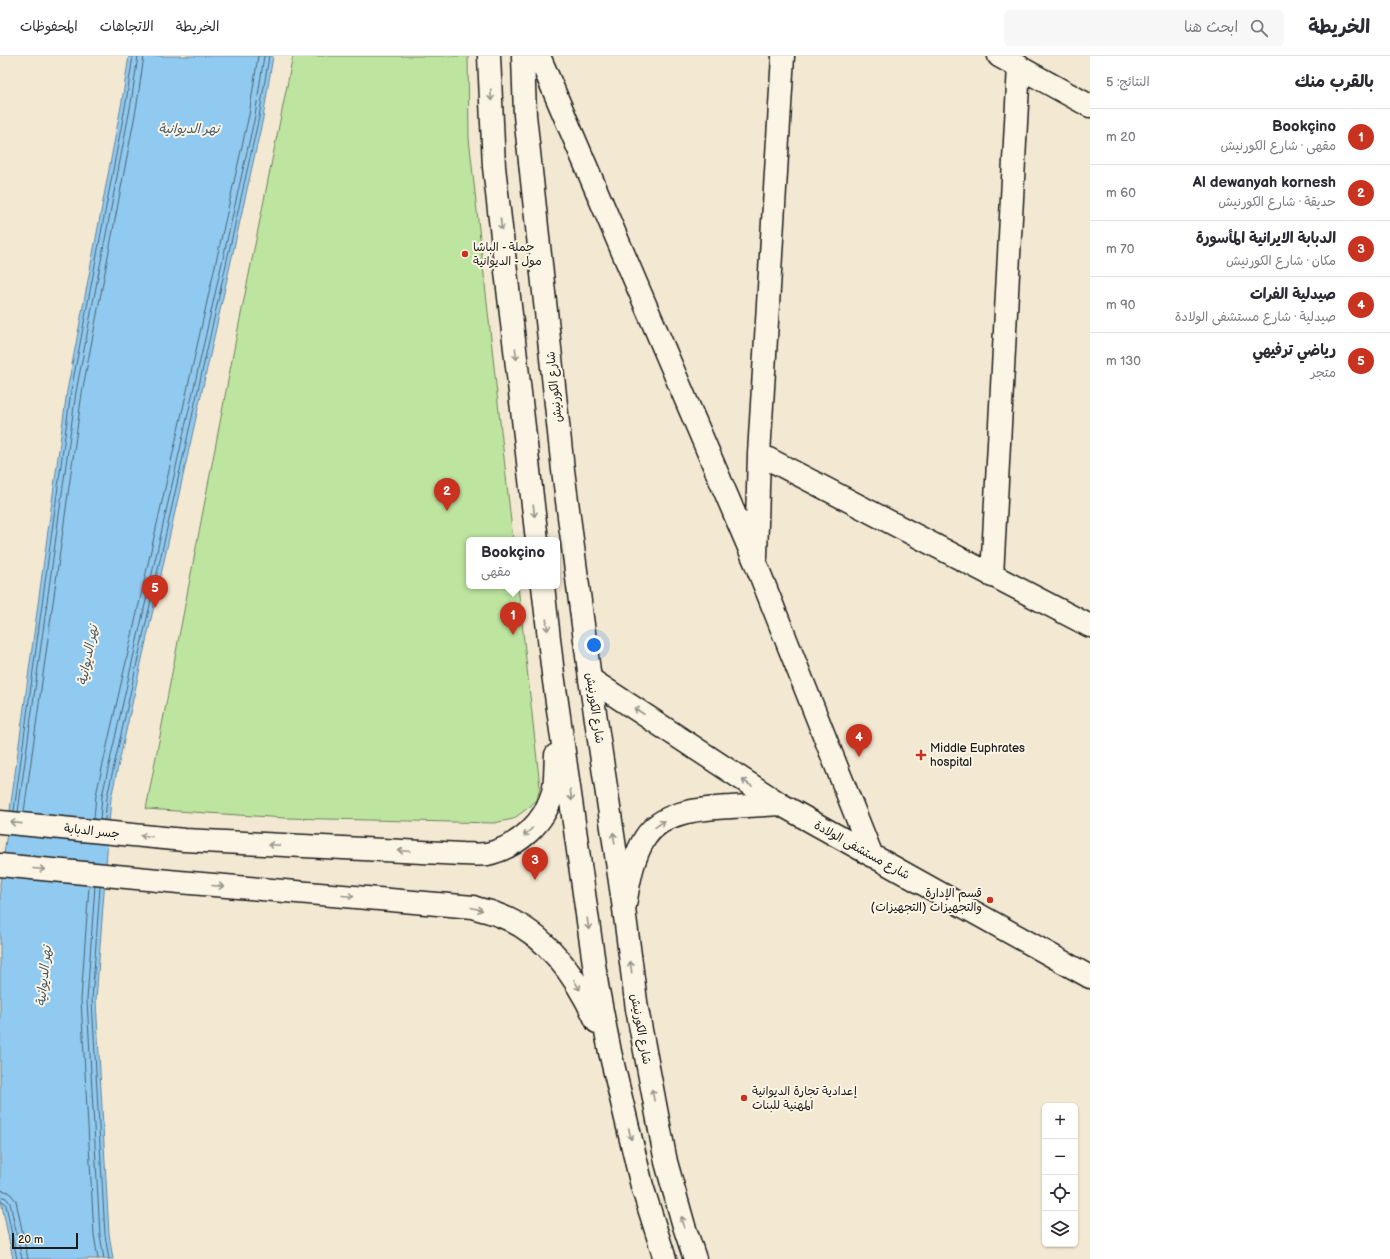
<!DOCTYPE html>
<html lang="ar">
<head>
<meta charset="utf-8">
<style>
	:root { --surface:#fff; --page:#f7f7f7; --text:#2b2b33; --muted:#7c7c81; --line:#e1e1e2; --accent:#c8321e }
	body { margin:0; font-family:"Balsamiq Sans","Playpen Sans Arabic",sans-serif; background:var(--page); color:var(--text); direction:rtl }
	.controls { position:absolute; right:12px; bottom:12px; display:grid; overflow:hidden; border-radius:6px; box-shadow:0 1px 3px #0004 }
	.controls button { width:36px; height:36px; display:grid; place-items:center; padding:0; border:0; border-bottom:1px solid var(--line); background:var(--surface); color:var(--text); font:20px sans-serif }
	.scale { position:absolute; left:12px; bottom:10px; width:66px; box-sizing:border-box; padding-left:4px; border:2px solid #1c1c1c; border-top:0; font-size:11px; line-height:14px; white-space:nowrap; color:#1c1c1c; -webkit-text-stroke:3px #fcf5e5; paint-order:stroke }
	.you { position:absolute; left:594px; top:589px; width:14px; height:14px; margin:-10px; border:3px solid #fff; border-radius:50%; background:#1a73e8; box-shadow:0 0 0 6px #1a73e833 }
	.badge { display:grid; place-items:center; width:26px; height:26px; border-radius:50%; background:var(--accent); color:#fff; font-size:13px; font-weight:700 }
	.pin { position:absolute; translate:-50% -33px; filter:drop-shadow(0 1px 2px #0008) }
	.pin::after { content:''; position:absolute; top:21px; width:14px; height:12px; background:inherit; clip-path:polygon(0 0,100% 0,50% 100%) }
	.popup { position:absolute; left:466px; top:481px; width:94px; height:52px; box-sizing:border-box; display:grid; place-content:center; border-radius:6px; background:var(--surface); filter:drop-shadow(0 1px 3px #0005); font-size:13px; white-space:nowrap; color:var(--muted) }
	.popup b { font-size:15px; color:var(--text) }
	.popup::after { content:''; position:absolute; left:50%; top:100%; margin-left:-8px; border:8px solid transparent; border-top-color:var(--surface) }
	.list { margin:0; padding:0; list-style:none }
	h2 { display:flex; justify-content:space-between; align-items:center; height:52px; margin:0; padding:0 16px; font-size:17px }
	h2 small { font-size:13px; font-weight:400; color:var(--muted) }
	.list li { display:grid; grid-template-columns:26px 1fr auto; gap:12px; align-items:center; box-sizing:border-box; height:56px; padding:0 16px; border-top:1px solid var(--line) }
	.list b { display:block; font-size:15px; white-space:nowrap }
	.list p { margin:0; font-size:13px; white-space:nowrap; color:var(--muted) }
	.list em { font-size:13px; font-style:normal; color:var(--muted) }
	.icon { flex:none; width:22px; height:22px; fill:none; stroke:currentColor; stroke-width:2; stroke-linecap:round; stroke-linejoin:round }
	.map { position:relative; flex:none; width:1090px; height:1203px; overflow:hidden; direction:ltr }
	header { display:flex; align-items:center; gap:24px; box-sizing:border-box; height:56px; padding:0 20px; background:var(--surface); border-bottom:1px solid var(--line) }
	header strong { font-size:19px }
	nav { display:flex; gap:22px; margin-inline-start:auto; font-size:14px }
	.search { width:280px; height:36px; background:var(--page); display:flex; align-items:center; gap:10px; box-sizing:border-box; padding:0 14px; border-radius:6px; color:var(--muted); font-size:15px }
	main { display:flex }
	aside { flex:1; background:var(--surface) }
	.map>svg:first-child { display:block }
</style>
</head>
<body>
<header>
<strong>الخريطة</strong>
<div class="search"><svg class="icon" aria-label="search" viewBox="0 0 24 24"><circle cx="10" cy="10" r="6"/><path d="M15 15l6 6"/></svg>ابحث هنا</div>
<nav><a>الخريطة</a><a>الاتجاهات</a><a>المحفوظات</a></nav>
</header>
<main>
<aside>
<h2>بالقرب منك<small>النتائج: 5</small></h2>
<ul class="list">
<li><span class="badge">1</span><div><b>Bookçino</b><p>مقهى · شارع الكورنيش</p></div><em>20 m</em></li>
<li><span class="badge">2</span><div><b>Al dewanyah kornesh</b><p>حديقة · شارع الكورنيش</p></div><em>60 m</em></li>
<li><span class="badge">3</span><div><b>الدبابة الايرانية المأسورة</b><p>مكان · شارع الكورنيش</p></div><em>70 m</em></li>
<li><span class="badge">4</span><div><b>صيدلية الفرات</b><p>صيدلية · شارع مستشفى الولادة</p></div><em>90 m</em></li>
<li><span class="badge">5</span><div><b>رياضي ترفيهي</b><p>متجر</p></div><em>130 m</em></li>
</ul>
</aside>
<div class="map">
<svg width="1090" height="1203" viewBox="0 0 1090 1203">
	<rect width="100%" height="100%" fill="#f3e8d2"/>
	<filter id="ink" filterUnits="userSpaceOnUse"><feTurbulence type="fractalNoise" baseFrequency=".025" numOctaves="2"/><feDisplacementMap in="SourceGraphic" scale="8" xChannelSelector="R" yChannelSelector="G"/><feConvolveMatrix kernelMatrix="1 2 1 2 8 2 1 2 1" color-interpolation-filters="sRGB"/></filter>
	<g filter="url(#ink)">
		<path fill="#bee5a0" stroke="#6d805e" d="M293 0H468L469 82 513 484H469V530H518L540 731 537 744 528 752 513 763 494 767 285 762 146 753 235 288Z"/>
		<path fill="#91caf0" stroke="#62849b" d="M129 0H273L263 62 111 742 96 944 109 1178 113 1203H13L0 1140V828L67 335 122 45Z"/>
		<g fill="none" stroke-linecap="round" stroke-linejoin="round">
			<path stroke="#4b6271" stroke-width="1" d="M14 755 71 335 126 46 133 0
				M18 756 76 336 131 47 138 0
				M24 756 82 337 137 48 144 0
				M94 763 96 739 249 59 258 0
				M100 764 102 740 255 60 264 0
				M105 764 107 741 259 61 269 0
				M89 830 81 944 94 1179 98 1203
				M95 830 87 944 100 1179 104 1203
				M100 831 92 944 105 1179 109 1203
				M0 1134 9 1136 16 1145 28 1203
				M0 1140 6 1142 10 1147 22 1203
				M0 1145 4 1146 6 1149 17 1203"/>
			<g stroke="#1c1c1c" stroke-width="25">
				<path id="minor" d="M539 0 756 508 872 800
					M999 0 1090 50
					M759 398 1090 570
					M756 501 759 398 783 0
					M992 520 1019 10
					M590 623 780 748 1090 921
					M625 849C629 826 632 803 645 782 663 754 702 753 731 751 747 750 764 749 780 748"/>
			</g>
			<g stroke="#1c1c1c" stroke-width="25">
				<path id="major" d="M489 0 494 111 537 484
					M523 0 525 59 563 414 590 623 624 853 637 953 666 1106 684 1170 695 1203
					M543 530 553 618 597 929 610 996 642 1130 665 1203
					M0 766 184 784 462 798C470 798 479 799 487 798 518 791 545 767 553 736 556 724 555 711 556 699
					M0 809 179 826 473 851C480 854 489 855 496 858 546 876 576 920 597 966"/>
			</g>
			<use href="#minor" stroke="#fcf5e5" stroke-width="22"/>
			<use href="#major" stroke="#fcf5e5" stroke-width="22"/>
		</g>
		<defs><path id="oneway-shaft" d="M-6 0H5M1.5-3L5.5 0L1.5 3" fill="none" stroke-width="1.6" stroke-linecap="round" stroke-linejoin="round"/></defs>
		<g stroke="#97938b">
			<use href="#oneway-shaft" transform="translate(491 39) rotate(87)"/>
			<use href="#oneway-shaft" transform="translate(501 168) rotate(84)"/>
			<use href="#oneway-shaft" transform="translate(516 298) rotate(84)"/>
			<use href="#oneway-shaft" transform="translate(534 455) rotate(83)"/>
			<use href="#oneway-shaft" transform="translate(547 569) rotate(83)"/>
			<use href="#oneway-shaft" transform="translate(639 655) rotate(-147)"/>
			<use href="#oneway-shaft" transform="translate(747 727) rotate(-147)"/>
			<use href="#oneway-shaft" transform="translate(571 739) rotate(82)"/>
			<use href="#oneway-shaft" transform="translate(16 767) rotate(-174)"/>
			<use href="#oneway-shaft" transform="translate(660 768) rotate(-34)"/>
			<use href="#oneway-shaft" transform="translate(528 776) rotate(138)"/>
			<use href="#oneway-shaft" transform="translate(146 780) rotate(-174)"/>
			<use href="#oneway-shaft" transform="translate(614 782) rotate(-98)"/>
			<use href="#oneway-shaft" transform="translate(274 789) rotate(-177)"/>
			<use href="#oneway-shaft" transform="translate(404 795) rotate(-177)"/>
			<use href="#oneway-shaft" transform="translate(39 813) rotate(5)"/>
			<use href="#oneway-shaft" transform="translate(218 830) rotate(5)"/>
			<use href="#oneway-shaft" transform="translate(348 840) rotate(5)"/>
			<use href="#oneway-shaft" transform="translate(477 853) rotate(14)"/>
			<use href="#oneway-shaft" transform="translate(588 868) rotate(82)"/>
			<use href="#oneway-shaft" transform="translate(631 911) rotate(-97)"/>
			<use href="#oneway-shaft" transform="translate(577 929) rotate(60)"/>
			<use href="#oneway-shaft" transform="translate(653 1039) rotate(-101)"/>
			<use href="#oneway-shaft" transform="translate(630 1078) rotate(77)"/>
			<use href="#oneway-shaft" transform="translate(683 1166) rotate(-106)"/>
		</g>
	</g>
	<g fill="#c8321e" stroke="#fcf5e5" stroke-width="1.5">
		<circle cx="465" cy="198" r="4"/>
		<path d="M919 693h4v4h4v4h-4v4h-4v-4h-4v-4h4z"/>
		<circle cx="990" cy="844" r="4"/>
		<circle cx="744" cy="1042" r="4"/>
	</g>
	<g text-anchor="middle" stroke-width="4" stroke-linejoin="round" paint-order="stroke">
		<g font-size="12" fill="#1c1c1c" stroke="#fcf5e5" text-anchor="start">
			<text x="473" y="195">جملة - الباشا<tspan x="473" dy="14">مول - الديوانية</tspan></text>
			<text x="930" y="696">Middle Euphrates<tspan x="930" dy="14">hospital</tspan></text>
			<text x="982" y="841" text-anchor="end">قسم الإدارة<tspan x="982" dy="14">والتجهيزات (التجهيزات)</tspan></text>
			<text x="752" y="1039">إعدادية تجارة الديوانية<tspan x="752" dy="14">المهنية للبنات</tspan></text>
		</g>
		<g font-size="12" fill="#1c1c1c" stroke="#fcf5e5">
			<text transform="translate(554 331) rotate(-96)" y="4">شارع الكورنيش</text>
			<text transform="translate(595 652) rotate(82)" y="4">شارع الكورنيش</text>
			<text transform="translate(92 775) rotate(6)" y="4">جسر الدبابة</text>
			<text transform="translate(862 794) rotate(29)" y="4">شارع مستشفى الولادة</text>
			<text transform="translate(641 973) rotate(80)" y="4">شارع الكورنيش</text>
		</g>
		<g font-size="13" font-style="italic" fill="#455966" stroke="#fcf5e5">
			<text x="189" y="77">نهر الديوانية</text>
			<text transform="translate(87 599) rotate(-79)" y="5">نهر الديوانية</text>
			<text transform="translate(43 920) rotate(-84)" y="5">نهر الديوانية</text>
		</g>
	</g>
</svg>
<div class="controls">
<button>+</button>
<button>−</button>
<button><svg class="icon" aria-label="locate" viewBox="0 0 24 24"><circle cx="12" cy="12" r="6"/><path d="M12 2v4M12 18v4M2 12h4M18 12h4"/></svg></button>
<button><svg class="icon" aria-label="layers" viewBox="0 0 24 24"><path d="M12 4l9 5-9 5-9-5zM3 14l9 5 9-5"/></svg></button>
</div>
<div class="scale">20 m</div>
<div class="you"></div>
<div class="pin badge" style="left:513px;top:579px">1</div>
<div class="popup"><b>Bookçino</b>مقهى</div>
<div class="pin badge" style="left:447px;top:455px">2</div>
<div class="pin badge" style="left:535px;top:824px">3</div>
<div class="pin badge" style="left:859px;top:701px">4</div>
<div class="pin badge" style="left:155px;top:552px">5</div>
</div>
</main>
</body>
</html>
